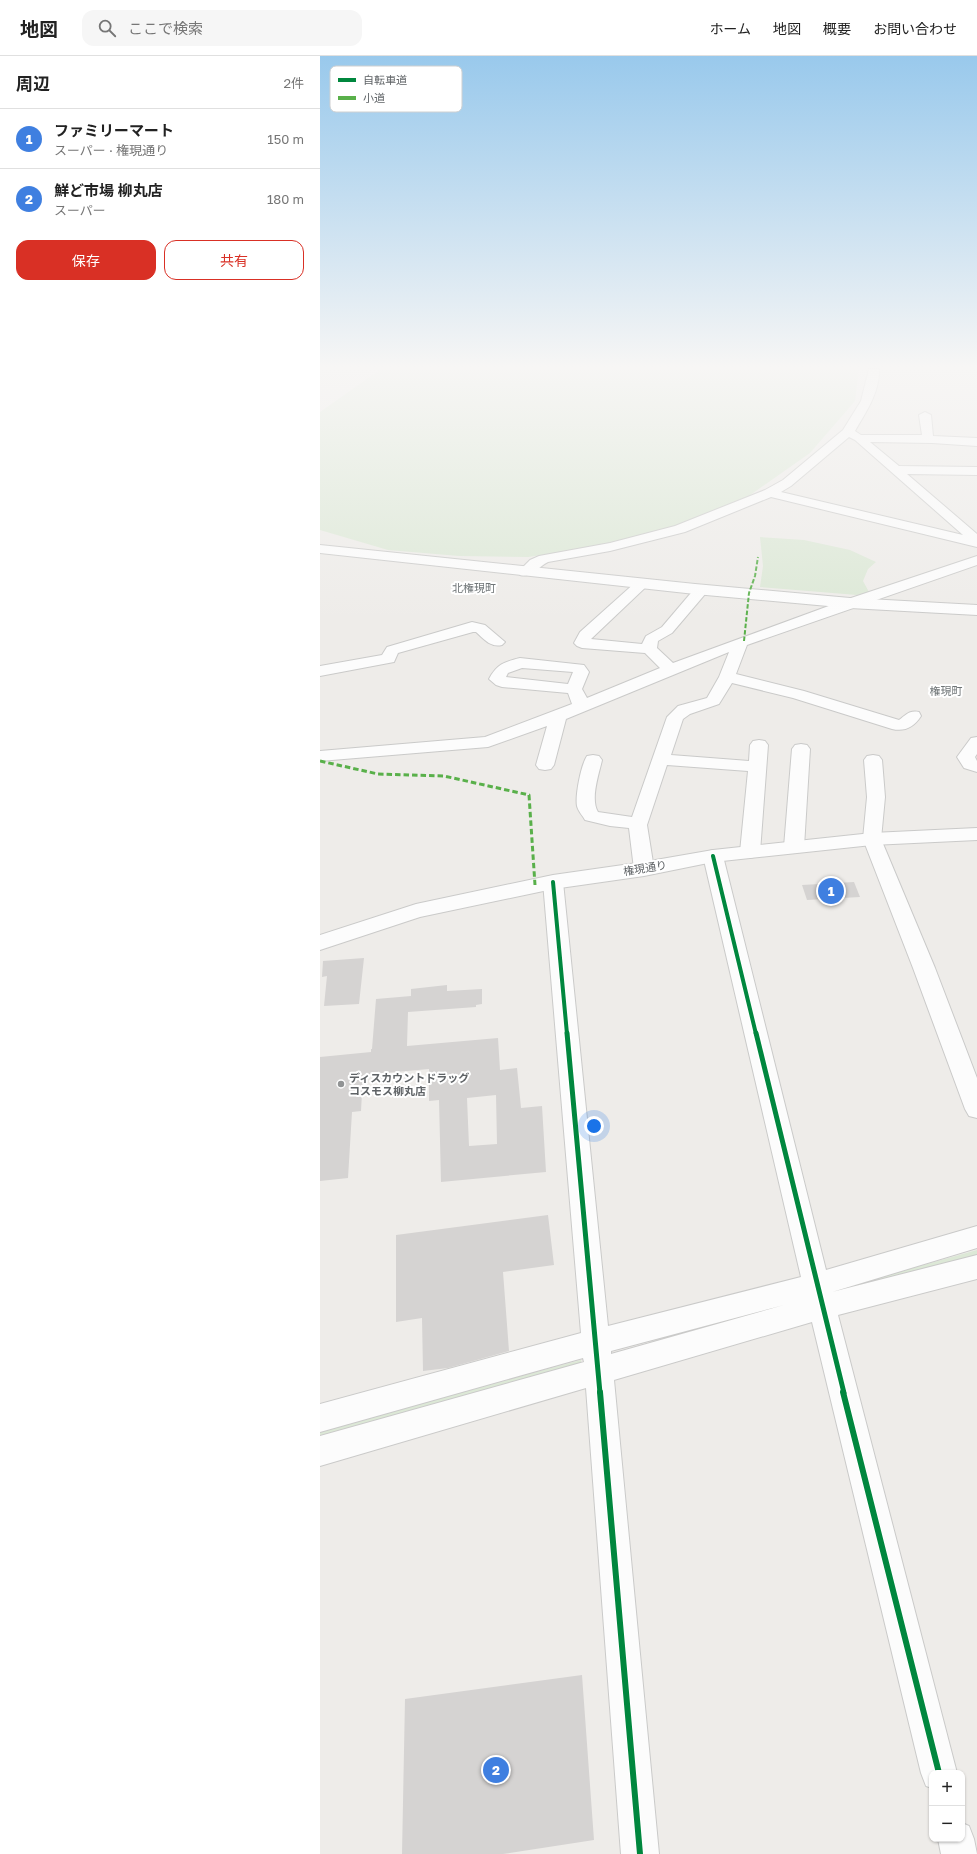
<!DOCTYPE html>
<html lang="ja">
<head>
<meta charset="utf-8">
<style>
	:root { --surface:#fff; --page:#f6f6f6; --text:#222; --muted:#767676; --line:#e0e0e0; --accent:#d93025 }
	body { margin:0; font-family:"Golos Text","Noto Sans JP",sans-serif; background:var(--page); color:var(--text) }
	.controls { position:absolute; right:12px; bottom:12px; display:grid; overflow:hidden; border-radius:8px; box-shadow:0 1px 3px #0004 }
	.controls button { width:36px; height:36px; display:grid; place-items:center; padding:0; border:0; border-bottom:1px solid var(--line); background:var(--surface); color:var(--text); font:20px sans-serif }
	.you { position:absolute; left:274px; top:1070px; width:14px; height:14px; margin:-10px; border:3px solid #fff; border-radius:50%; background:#1a73e8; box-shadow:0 0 0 6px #1a73e833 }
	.badge { display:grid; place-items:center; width:26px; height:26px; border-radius:50%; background:var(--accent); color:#fff; font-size:13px; font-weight:700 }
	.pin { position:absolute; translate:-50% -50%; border:2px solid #fff; box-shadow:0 1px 4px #0006 }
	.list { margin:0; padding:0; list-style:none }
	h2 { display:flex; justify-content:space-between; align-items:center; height:52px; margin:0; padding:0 16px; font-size:17px }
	h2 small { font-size:13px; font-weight:400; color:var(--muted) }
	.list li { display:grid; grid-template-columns:26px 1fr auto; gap:12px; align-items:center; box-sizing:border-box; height:60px; padding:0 16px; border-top:1px solid var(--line) }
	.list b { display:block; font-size:15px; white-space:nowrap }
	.list p { margin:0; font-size:13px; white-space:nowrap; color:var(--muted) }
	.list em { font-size:13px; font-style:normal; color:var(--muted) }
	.actions { display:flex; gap:8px; padding:12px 16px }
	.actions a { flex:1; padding:9px 0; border:1px solid var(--accent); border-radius:12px; text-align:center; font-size:14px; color:var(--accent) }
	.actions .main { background:var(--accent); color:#fff }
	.icon { flex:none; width:22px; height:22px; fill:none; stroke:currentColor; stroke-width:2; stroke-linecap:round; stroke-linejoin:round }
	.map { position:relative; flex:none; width:657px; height:1798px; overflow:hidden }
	header { display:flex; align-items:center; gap:24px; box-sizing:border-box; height:56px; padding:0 20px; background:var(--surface); border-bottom:1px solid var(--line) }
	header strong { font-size:19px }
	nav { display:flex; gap:22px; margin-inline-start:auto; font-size:14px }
	.search { width:280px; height:36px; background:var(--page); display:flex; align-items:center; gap:10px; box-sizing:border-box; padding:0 14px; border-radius:12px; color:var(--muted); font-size:15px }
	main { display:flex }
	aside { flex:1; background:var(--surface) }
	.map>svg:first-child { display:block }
</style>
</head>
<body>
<header>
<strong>地図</strong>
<div class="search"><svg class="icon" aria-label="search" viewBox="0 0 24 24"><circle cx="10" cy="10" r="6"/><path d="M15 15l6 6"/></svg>ここで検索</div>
<nav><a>ホーム</a><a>地図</a><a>概要</a><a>お問い合わせ</a></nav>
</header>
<main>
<aside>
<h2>周辺<small>2件</small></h2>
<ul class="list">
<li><span class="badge" style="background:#3f7fe0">1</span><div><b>ファミリーマート</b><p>スーパー · 権現通り</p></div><em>150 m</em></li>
<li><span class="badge" style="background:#3f7fe0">2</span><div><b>鮮ど市場 柳丸店</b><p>スーパー</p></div><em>180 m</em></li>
</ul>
<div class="actions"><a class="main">保存</a><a>共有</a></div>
</aside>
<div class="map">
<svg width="657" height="1798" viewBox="0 0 657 1798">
	<rect width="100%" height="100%" fill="#eeece9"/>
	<path fill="#dce8d6" d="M61 313H539L535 345 490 397 426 442 377 463 335 477 278 491 208 501 139 500 68 494 0 474V356Z
		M440 481 484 484 530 494 556 506 548 513 543 525 549 536 537 539 440 531 443 510Z
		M657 1194V1202L505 1244 504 1237Z
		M261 1304 262 1315 0 1387V1375Z"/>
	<path fill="#d5d3d2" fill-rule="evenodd" d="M534 826 540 841 487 844 482 829Z
		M44 902 39 948 4 950 7 920 2 921 3 905Z
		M127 929V935L162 933V948L156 949V951L88 956 87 990 178 982 180 1014 197 1012 201 1052 222 1050 226 1116 121 1126 119 1044 109 1045V1013L43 1019 41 1055 32 1056 28 1122 0 1125V1001L51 996V993H52L56 943 91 940V933ZM176 1039 177 1088 149 1090 147 1042Z
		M228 1159 234 1209 183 1216 189 1295 128 1312 103 1315 102 1262 76 1266V1179Z
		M262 1619 274 1784 183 1798H82L85 1643Z"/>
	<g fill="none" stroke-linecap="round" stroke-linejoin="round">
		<g stroke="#cacac9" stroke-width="2">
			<path id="minor" d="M549 313H559C560 336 546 356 535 375L541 379H602L599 359 605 356 611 359 613 380 657 382V390L612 387 550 386 579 410 657 411V419L587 418 657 478V491L451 441 365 476 290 495 228 506C218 511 211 522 200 519L198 516 210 504 219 500 290 487 355 470 445 434 463 424 523 374 541 345ZM529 381 535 384 643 479 461 436 471 430Z
				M657 500V509L427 589 416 618 484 635 579 664C586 659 589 654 599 656L601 660C594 671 585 676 572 673L473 642 412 627 399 648 370 658 363 663 351 699 429 705 430 689 433 685 439 684 445 685 448 689 440 796 437 800 430 802 423 800 420 796 428 715 347 709 327 769 334 813 331 817 324 819 317 817 314 813 309 772 290 770 265 764C263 760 258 755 257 750 255 740 261 709 267 700L273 699 279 700 282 704C279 718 270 743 278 756L312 761 347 661 358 650 387 642 399 621 409 596 246 663 234 709 231 713 225 714 219 713 216 709 227 670 168 691 0 705V695L165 681 252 648 248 637 182 631 176 629 169 623C177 608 184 606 200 602L264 609 269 616 262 633 267 642 340 612 325 597 262 592 257 590 254 587 260 576 317 525H327L329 528 271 583 322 588 326 580 342 571 376 531H386L388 534 386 537 352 577 338 585 337 592 353 607 525 544ZM202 612 253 616 248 628 186 621 188 617Z
				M152 566 165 569 185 586 182 589C171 592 164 583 156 576H153L78 597 74 606 0 620V610L62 599 67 591Z
				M657 681V698L655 701 657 705V716L644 712 637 701 651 682Z
				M481 688 487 689 490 693 484 791 481 795 474 797 467 795 464 791 472 693 475 689Z
				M553 699 559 700 562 704 565 741 561 783 615 912 657 1022V1062L649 1060 645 1053 593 912 543 783 547 741 544 704 547 700Z
				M393 794 400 796 403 800 506 1214 657 1170V1192L512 1236 657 1199V1223L518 1259 637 1717H612V1732L606 1730 601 1717 492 1266 294 1324 339 1798H301L266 1332 0 1410V1380L264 1306 263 1302 0 1376V1348L261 1277 223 826 226 821 233 820 240 821 243 826 288 1270 481 1221 383 800 386 796ZM464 1249 291 1298V1295Z
				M642 1767 649 1770 654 1783 657 1798H621L618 1783H642Z"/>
		</g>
		<g stroke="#cacac9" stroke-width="2">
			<path id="tertiary" d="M0 489 375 528 530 542 657 549V559L530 552 375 538 0 497Z
				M657 772V784L552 789 393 806 324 820 233 833 100 861 0 894V879L96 848 233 819 324 806 393 794 552 777Z"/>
		</g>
		<use href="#minor" fill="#fcfcfc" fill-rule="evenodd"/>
		<use href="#tertiary" fill="#fcfcfc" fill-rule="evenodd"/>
		<path stroke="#59b04a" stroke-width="2" stroke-dasharray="4.5 2" stroke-linecap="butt" d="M424 585 429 537 435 520 438 501"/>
		<path stroke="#59b04a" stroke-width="3" stroke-dasharray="5.5 3" stroke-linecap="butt" d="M0 705 58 718 124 720 209 739 215 829"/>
		<g stroke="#fff" stroke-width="6">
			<path id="cycleway-far2" d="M393 800 436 978
				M233 826 247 978"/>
		</g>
		<g stroke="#fff" stroke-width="8">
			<path id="cycleway-far1" d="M247 977 280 1337
				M436 977 524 1337"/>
		</g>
		<g stroke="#fff" stroke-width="8">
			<path id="cycleway" d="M280 1336 320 1798
				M523 1336 619 1717"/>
		</g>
		<use href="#cycleway-far2" stroke="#00873e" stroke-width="4"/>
		<use href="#cycleway-far1" stroke="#00873e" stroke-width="5"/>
		<use href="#cycleway" stroke="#00873e" stroke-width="6"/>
	</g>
	<linearGradient id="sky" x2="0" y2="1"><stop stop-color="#99c9ec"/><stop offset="0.55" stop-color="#f7f6f5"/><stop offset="1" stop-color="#f7f6f5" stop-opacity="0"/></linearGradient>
	<rect width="657" height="565" fill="url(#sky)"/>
	<circle fill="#919394" stroke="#fff" stroke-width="1.5" cx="21" cy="1028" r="4"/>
	<g text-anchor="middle" stroke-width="4" stroke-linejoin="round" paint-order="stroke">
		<g font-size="11" fill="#707678" stroke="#fff">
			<text x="154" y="536">北権現町</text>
			<text x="626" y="639">権現町</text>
		</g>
		<g font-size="11" fill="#5f6366" stroke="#fff">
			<text transform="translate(325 812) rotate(-9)" y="4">権現通り</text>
		</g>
		<g font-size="11" font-weight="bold" fill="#5f6366" stroke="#fff" text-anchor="start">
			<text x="29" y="1026">ディスカウントドラッグ<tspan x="29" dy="13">コスモス柳丸店</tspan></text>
		</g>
	</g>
	<rect x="10" y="10" width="132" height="46" rx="6" fill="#fff" stroke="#cfd0d1" stroke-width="1"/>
	<rect x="18" y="22" width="18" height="4" fill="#00873e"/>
	<rect x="18" y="40" width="18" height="4" fill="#59b04a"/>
	<g font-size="11" fill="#5f6366">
		<text x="43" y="28">自転車道</text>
		<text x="43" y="46">小道</text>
	</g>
</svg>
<div class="controls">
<button>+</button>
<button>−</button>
</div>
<div class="you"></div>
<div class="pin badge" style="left:511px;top:835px;background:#3f7fe0">1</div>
<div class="pin badge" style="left:176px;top:1714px;background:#3f7fe0">2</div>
</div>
</main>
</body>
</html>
